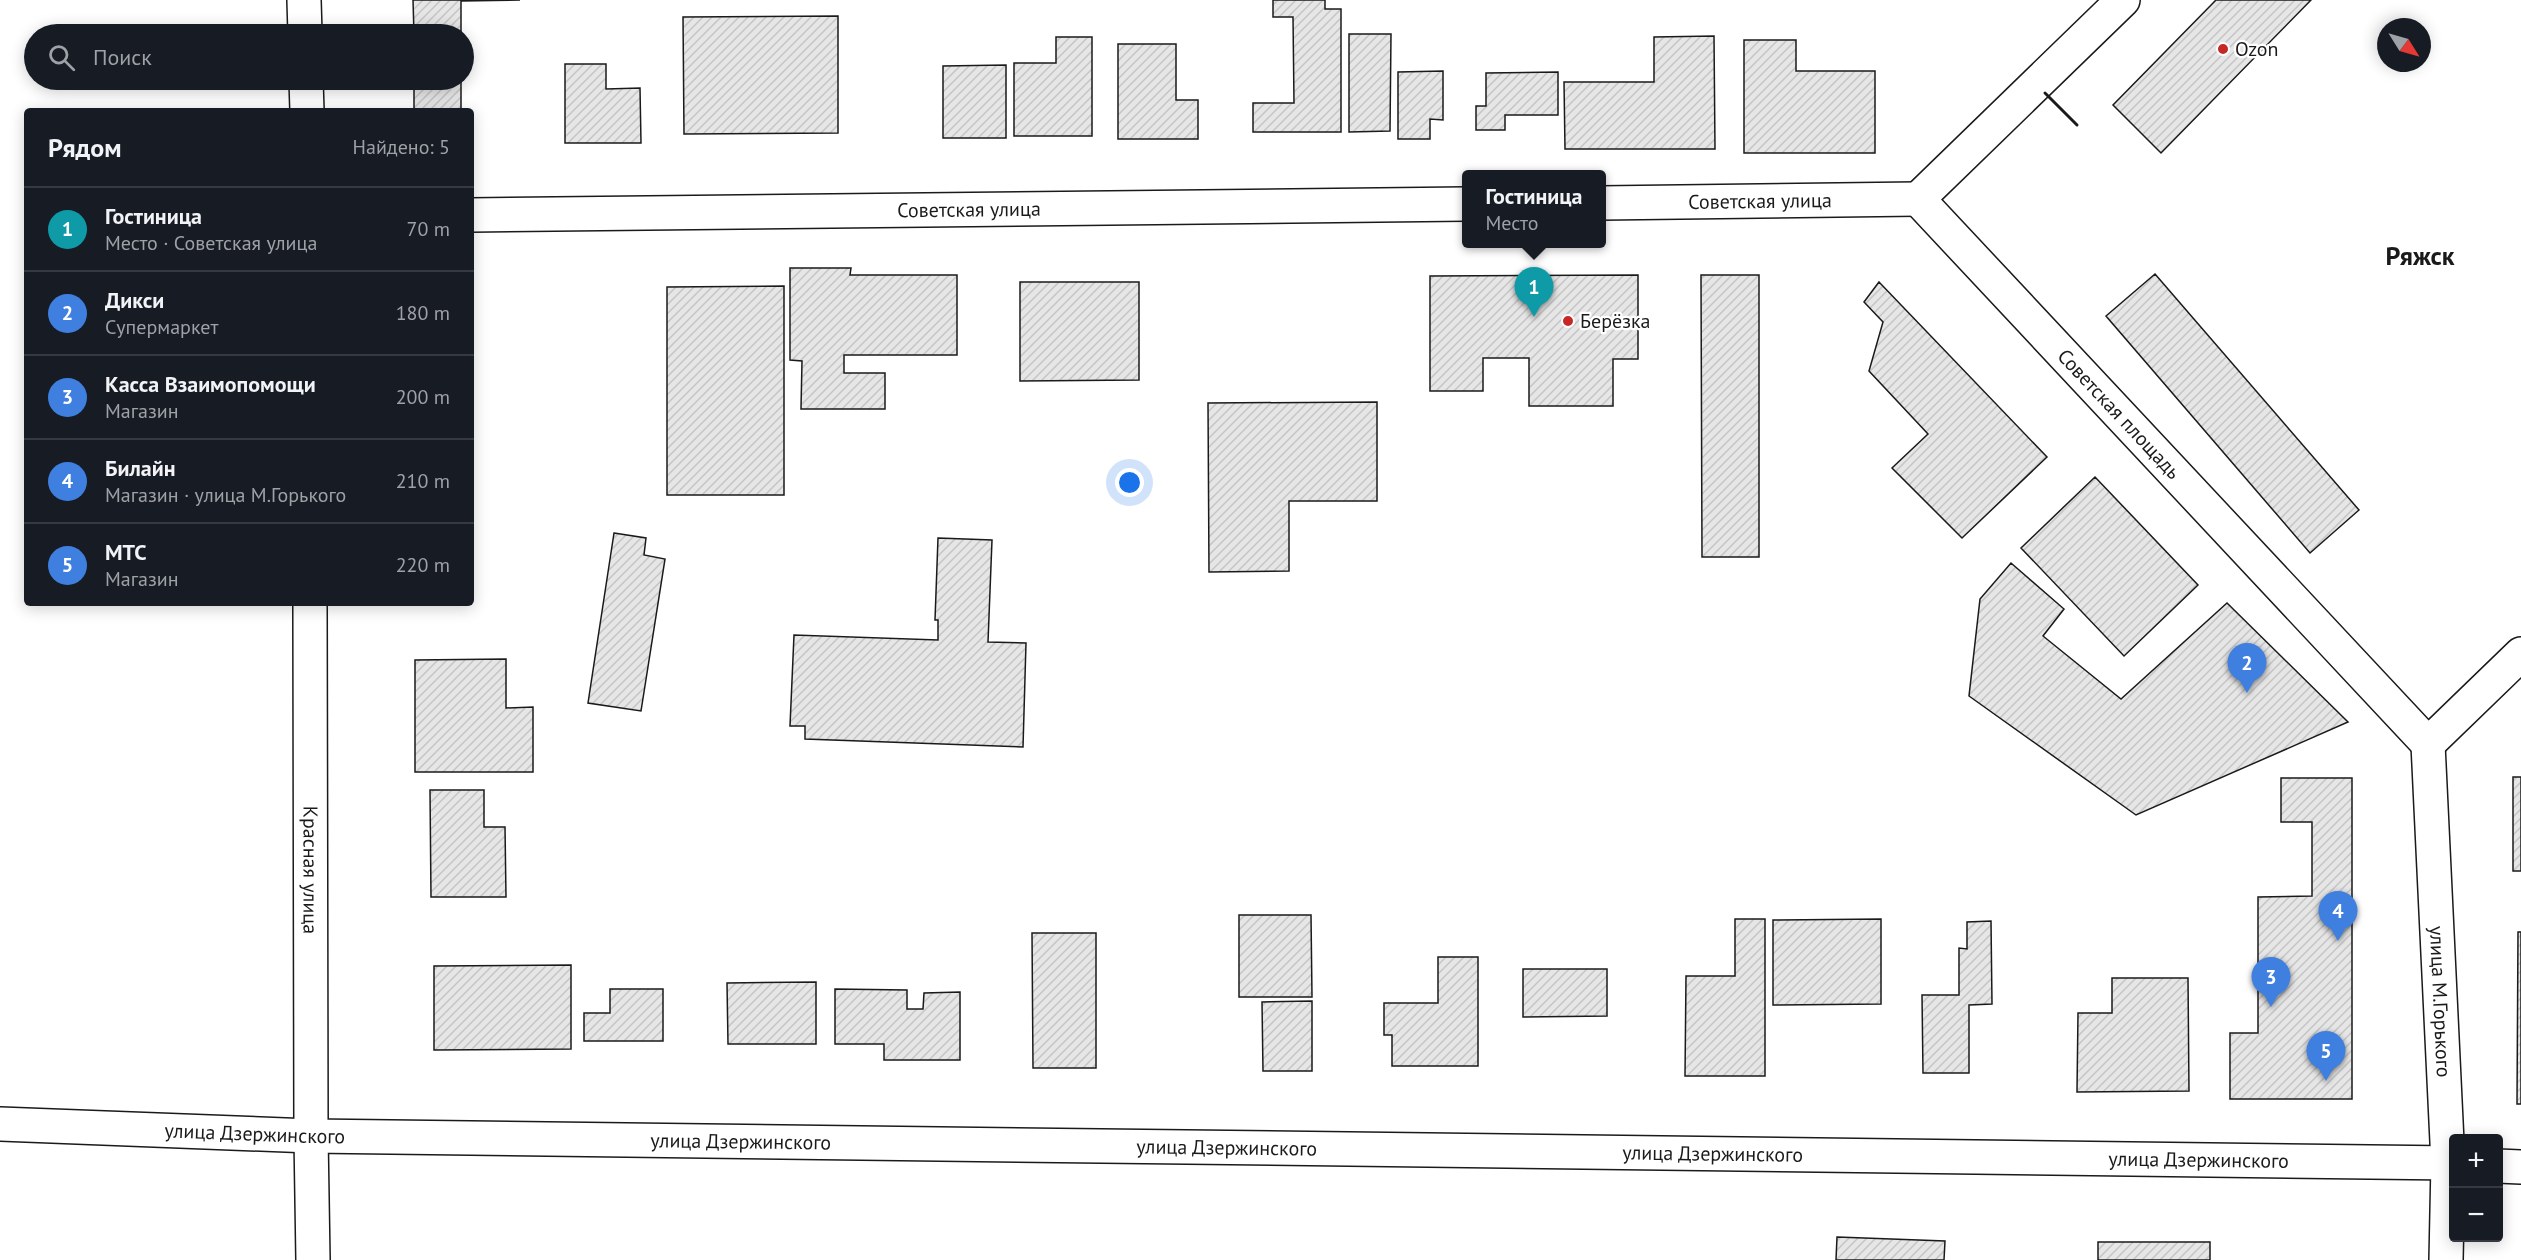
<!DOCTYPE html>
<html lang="ru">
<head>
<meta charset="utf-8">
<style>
	:root { --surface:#171b24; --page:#242831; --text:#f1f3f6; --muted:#9ea1a6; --line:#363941; --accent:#c62828 }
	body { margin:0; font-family:"PT Sans",sans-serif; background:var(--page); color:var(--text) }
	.controls { position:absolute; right:18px; bottom:18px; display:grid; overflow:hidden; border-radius:6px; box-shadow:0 3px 15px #0003 }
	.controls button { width:54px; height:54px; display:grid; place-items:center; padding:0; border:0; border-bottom:2px solid var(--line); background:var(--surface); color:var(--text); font:30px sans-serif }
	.compass { position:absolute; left:2377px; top:18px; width:54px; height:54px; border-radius:50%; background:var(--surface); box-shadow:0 3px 15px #0003; rotate:127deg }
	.you { position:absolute; left:1130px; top:483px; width:21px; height:21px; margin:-15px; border:4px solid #fff; border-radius:50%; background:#1a73e8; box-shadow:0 0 0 9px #1a73e833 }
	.badge { display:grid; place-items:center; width:39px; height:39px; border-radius:50%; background:var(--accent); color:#fff; font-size:20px; font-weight:700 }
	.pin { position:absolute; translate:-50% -50px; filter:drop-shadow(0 2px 3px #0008) }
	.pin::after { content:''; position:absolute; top:32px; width:21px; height:18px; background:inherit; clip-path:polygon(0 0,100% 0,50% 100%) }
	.popup { position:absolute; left:1462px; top:170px; width:144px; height:78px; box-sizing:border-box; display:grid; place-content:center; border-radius:6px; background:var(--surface); filter:drop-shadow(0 2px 4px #0005); font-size:20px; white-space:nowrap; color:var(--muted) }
	.popup b { font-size:22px; color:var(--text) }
	.popup::after { content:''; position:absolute; left:50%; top:100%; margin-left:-12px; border:12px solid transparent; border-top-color:var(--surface) }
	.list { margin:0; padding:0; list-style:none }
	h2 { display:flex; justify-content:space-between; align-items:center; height:78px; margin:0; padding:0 24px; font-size:26px }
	h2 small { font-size:20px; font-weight:400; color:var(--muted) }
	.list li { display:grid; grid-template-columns:39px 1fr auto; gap:18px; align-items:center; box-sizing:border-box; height:84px; padding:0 24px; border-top:2px solid var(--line) }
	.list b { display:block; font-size:22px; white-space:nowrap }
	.list p { margin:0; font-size:20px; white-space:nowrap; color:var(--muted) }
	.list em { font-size:20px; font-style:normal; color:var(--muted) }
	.icon { flex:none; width:33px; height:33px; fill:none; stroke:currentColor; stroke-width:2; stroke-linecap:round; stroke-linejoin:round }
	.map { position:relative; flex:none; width:2521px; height:1260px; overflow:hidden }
	.search { position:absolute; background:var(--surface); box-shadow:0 3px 15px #0003; left:24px; top:24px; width:450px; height:66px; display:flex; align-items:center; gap:15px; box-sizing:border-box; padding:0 21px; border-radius:33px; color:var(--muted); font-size:22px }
	.panel { position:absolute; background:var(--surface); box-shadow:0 3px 15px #0003; left:24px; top:108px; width:450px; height:498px; border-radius:6px }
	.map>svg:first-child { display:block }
</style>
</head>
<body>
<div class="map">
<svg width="2521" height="1260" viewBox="0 0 2521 1260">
	<defs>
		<pattern id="building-hatch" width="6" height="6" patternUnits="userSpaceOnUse" patternTransform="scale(1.5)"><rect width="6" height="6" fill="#e6e6e6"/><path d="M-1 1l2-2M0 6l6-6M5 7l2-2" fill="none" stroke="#c5c5c5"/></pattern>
	</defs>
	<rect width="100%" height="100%" fill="#fff"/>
	<path fill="url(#building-hatch)" stroke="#1a1a1a" stroke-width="1.5" d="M413 0H520L461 1V34H414Z
		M1273 0H1325V9H1341V132H1253V103H1294L1293 17H1273Z
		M2216 0H2311L2161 153 2113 105Z
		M838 16V133L684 134 683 17Z
		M1349 34H1391L1390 131 1349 132Z
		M1714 36 1715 149H1565L1564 82H1654V37Z
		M1056 37H1092V136H1014V63H1056Z
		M1744 40H1796V71H1875V153H1744Z
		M1118 44H1176V100H1198V139H1118Z
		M565 64H606V89L640 88 641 143H565Z
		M1006 65V138H943V66Z
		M1443 71V120L1430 119V139H1398V72Z
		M1558 72V115H1505V130H1476V106H1486V73Z
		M414 80H461V111H414Z
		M790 268H851L850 275H957V355H844V373H885V409H801L802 361 790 360Z
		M2155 274 2359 510 2310 553 2106 316Z
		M1638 275V359H1613V406H1529V358H1483V391H1430V276Z
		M1701 275H1759V557H1702Z
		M1020 282H1139V380L1020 381Z
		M1879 282 2047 457 1962 538 1892 468 1928 434 1869 371 1883 322 1864 302Z
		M784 286V495H667V287Z
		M1377 402V501H1289V571L1209 572 1208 403Z
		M2095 477 2198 585 2124 656 2021 548Z
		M614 533 646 538 644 555 665 559 641 711 588 703Z
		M938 538 992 540 988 642 1026 643 1023 747 805 739V726H790L794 635 938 640V620H935Z
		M2011 563 2064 609 2043 636 2121 699 2227 603 2348 722 2136 815 1969 696 1980 599Z
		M506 659V708L533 707V772H415V660Z
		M2513 777H2521V871H2513Z
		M2281 778H2352V1099H2230V1033H2258V897L2312 896V822H2281Z
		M430 790H484V827H505L506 897H431Z
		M1239 915H1311L1312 997H1239Z
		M1735 919H1765V1076H1685L1686 976H1735Z
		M1881 919V1004L1773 1005V920Z
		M1991 921 1992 1004 1969 1005V1073H1923L1922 995H1959V948L1967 949V922Z
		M2518 932H2521V1104H2517Z
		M1032 933H1096V1068H1033Z
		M1438 957H1478V1066H1392V1035H1384V1003H1438Z
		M571 965V1049L434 1050V966Z
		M1523 969H1607V1016L1523 1017Z
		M2112 978H2188L2189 1091 2077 1092 2078 1013H2112Z
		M816 982V1044H728L727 983Z
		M610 989H663V1041H584V1013H610Z
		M835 989 907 990V1009H923L924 993 960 992V1060H884V1044H835Z
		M1312 1001V1071H1263L1262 1002Z
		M1837 1237 1945 1241 1944 1260H1836Z
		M2098 1242H2210V1260H2098Z"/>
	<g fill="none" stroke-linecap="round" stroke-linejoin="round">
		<g stroke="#1a1a1a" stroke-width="36">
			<g id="street">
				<path id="s1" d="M2123 0 1918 199 2428 744"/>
				<path id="s2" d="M1601 203 1918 199"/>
				<path id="s3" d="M471 215 1466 204"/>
				<path id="s4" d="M2428 744 2448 1163 2446 1260"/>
				<path d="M2428 744 2521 654"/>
				<path d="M311 1136 313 1260"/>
			</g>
		</g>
		<g stroke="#1a1a1a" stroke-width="36">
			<g id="primary">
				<path d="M304 0 305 34"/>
				<path d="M306 80 307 111"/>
				<path id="s5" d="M310 603 311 1136"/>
				<path id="s6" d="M0 1124 311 1136 2454 1163"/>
				<path d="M2498 1166 2521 1167"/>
			</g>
		</g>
		<use href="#street" stroke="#fff" stroke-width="33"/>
		<use href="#primary" stroke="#fff" stroke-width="33"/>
		<path stroke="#1a1a1a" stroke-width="3" d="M2045 93 2077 125"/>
	</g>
	<g fill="#c62828" stroke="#fff" stroke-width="2">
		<circle cx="2223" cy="49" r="6"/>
		<circle cx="1568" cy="321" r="6"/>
	</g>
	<g text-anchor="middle" stroke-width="4.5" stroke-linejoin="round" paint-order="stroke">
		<g font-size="20" fill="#1a1a1a" stroke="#fff" text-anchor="start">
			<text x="2235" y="56">Ozon</text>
			<text x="1580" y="328">Берёзка</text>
		</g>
		<g font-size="20" fill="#1a1a1a" stroke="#fff">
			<text dy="7" stroke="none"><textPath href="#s2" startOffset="159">Советская улица</textPath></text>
			<text dy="7" stroke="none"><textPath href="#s3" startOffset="498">Советская улица</textPath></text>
			<text dy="7" stroke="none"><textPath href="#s1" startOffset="580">Советская площадь</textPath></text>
			<text dy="7" stroke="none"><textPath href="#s5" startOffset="267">Красная улица</textPath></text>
			<text dy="7" stroke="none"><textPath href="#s4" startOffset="258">улица М.Горького</textPath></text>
			<text dy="7" stroke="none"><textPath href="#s6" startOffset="255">улица Дзержинского</textPath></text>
			<text dy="7" stroke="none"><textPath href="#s6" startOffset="741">улица Дзержинского</textPath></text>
			<text dy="7" stroke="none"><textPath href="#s6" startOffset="1227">улица Дзержинского</textPath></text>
			<text dy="7" stroke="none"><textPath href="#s6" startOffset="1713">улица Дзержинского</textPath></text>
			<text dy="7" stroke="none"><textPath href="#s6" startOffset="2199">улица Дзержинского</textPath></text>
		</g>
		<g font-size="26" font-weight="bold" fill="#1a1a1a" stroke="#fff">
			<text x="2420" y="265">Ряжск</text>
		</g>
	</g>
</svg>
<div class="controls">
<button>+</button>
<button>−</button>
</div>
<svg class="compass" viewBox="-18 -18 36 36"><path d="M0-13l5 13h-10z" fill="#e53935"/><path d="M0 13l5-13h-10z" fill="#9ea1a6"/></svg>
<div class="you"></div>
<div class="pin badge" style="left:1534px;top:317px;background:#0f9aa8">1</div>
<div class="popup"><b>Гостиница</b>Место</div>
<div class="pin badge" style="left:2247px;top:693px;background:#3f7fe0">2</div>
<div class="pin badge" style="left:2271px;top:1007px;background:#3f7fe0">3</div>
<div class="pin badge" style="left:2338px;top:941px;background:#3f7fe0">4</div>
<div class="pin badge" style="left:2326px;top:1081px;background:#3f7fe0">5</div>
<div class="search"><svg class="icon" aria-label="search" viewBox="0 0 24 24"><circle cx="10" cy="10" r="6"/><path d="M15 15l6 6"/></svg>Поиск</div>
<section class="panel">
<h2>Рядом<small>Найдено: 5</small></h2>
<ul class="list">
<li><span class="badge" style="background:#0f9aa8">1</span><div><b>Гостиница</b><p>Место · Советская улица</p></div><em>70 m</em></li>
<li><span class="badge" style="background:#3f7fe0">2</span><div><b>Дикси</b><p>Супермаркет</p></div><em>180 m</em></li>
<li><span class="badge" style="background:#3f7fe0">3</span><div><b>Касса Взаимопомощи</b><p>Магазин</p></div><em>200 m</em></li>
<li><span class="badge" style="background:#3f7fe0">4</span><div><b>Билайн</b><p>Магазин · улица М.Горького</p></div><em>210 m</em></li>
<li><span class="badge" style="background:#3f7fe0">5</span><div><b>МТС</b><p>Магазин</p></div><em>220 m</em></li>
</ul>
</section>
</div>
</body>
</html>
